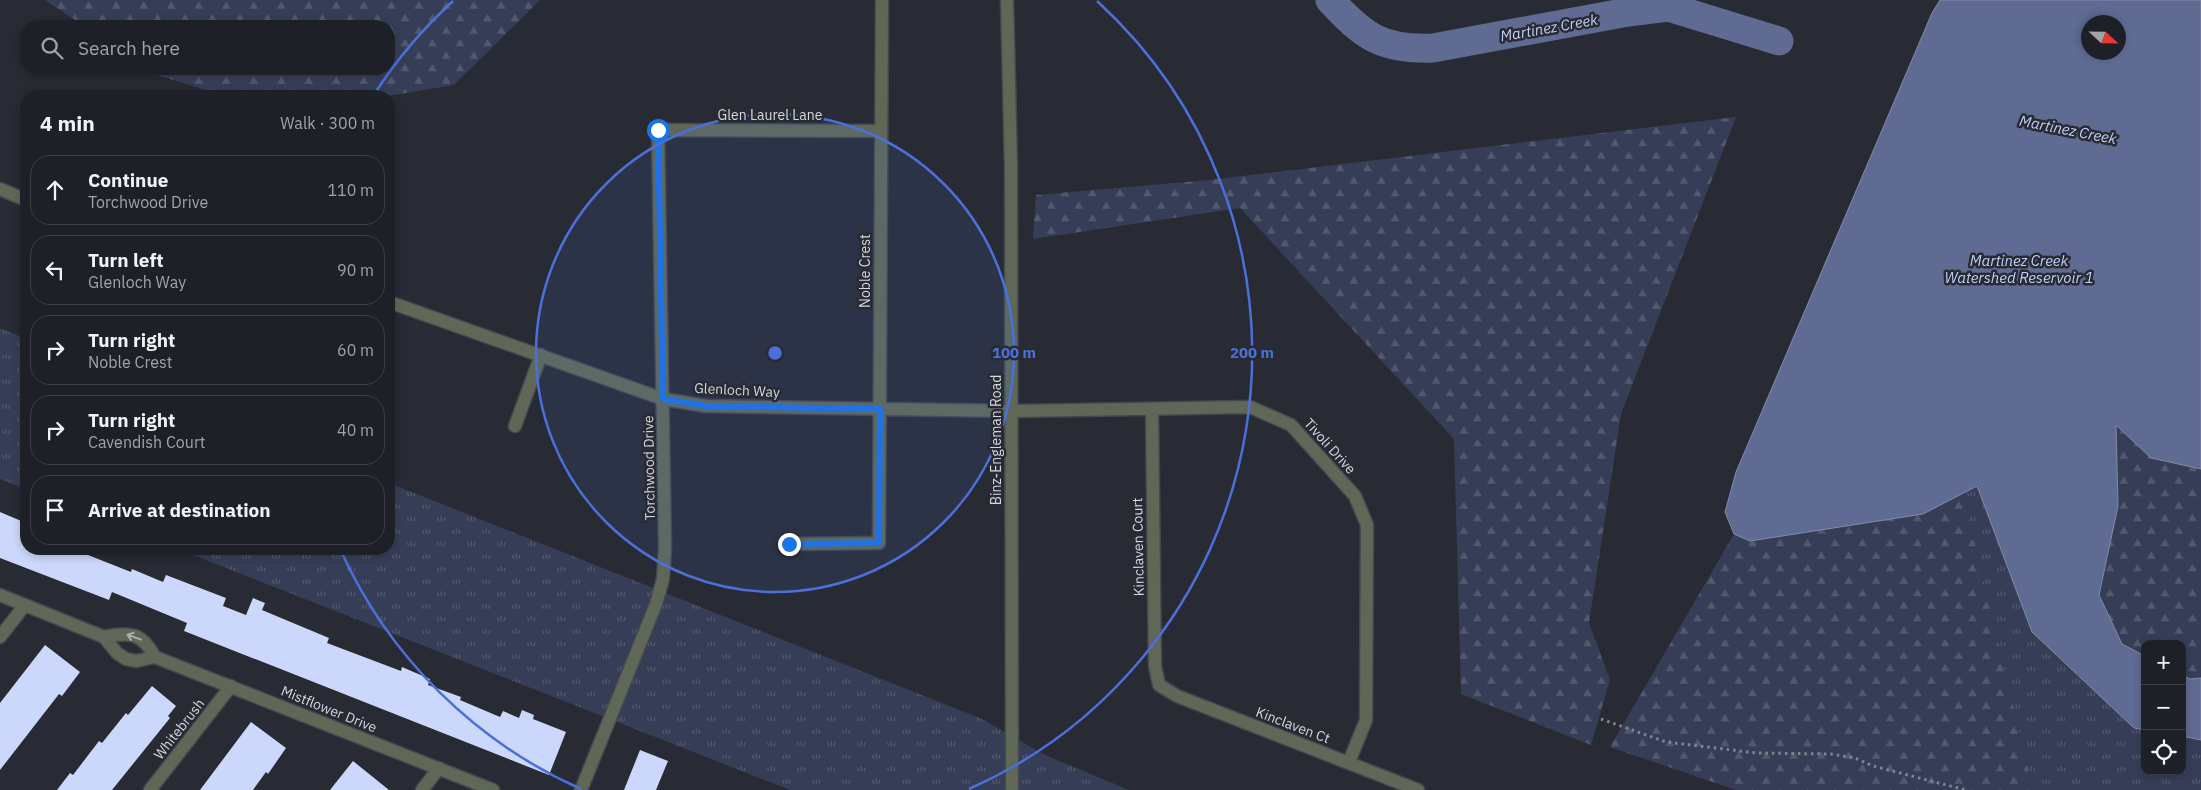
<!DOCTYPE html>
<html lang="en">
<head>
<meta charset="utf-8">
<style>
	:root { --surface:#1e2027; --page:#26282f; --text:#f1f3f6; --muted:#a1a3a7; --line:#3c3e44 }
	body { margin:0; font-family:"IBM Plex Sans",sans-serif; background:var(--page); color:var(--text) }
	.controls { position:absolute; right:15px; bottom:15px; display:grid; overflow:hidden; border-radius:10px; box-shadow:0 2px 8px #0003 }
	.controls button { width:45px; height:45px; display:grid; place-items:center; padding:0; border:0; border-bottom:1px solid var(--line); background:var(--surface); color:var(--text); font:25px sans-serif }
	.compass { position:absolute; left:2081px; top:15px; width:45px; height:45px; border-radius:50%; background:var(--surface); box-shadow:0 2px 8px #0003; rotate:112deg }
	.stop { position:absolute; width:15px; height:15px; margin:-11px; border:4px solid #1a73e8; border-radius:50%; background:#fff }
	.stop.end { background:#1a73e8; border-color:#fff; box-shadow:0 1px 5px #0008 }
	.list { margin:0; padding:0; list-style:none }
	h2 { display:flex; justify-content:space-between; align-items:center; height:65px; margin:0; padding:0 20px; font-size:21px }
	h2 small { font-size:16px; font-weight:400; color:var(--muted) }
	.list li { display:grid; grid-template-columns:32px 1fr auto; gap:15px; align-items:center; box-sizing:border-box; height:70px; margin:0 10px 10px; padding:0 10px; border:1px solid var(--line); border-radius:20px }
	.list b { display:block; font-size:19px; white-space:nowrap }
	.list p { margin:0; font-size:16px; white-space:nowrap; color:var(--muted) }
	.list em { font-size:16px; font-style:normal; color:var(--muted) }
	.icon { flex:none; width:28px; height:28px; fill:none; stroke:currentColor; stroke-width:2; stroke-linecap:round; stroke-linejoin:round }
	.map { position:relative; flex:none; width:2201px; height:790px; overflow:hidden }
	.search { position:absolute; background:var(--surface); box-shadow:0 2px 8px #0003; left:20px; top:20px; width:375px; height:55px; display:flex; align-items:center; gap:12px; box-sizing:border-box; padding:0 18px; border-radius:20px; color:var(--muted); font-size:19px }
	.panel { position:absolute; background:var(--surface); box-shadow:0 2px 8px #0003; left:20px; top:90px; width:375px; height:465px; border-radius:20px }
	.map>svg:first-child { display:block }
</style>
</head>
<body>
<div class="map">
<svg width="2201" height="790" viewBox="0 0 2201 790">
	<defs>
		<pattern id="grass-tufts" width="24" height="20" patternUnits="userSpaceOnUse" patternTransform="scale(1.25)"><rect width="24" height="20" fill="#363e57"/><path d="M3 7l-1-3M5 7V3M7 7l1-3M15 17l-1-3M17 17v-4M19 17l1-3" fill="none" stroke="#52596f"/></pattern>
		<pattern id="forest-firs" width="22" height="20" patternUnits="userSpaceOnUse" patternTransform="scale(1.25)"><rect width="22" height="20" fill="#363e57"/><path d="M5 1l3.5 6h-7zM16 11l3.5 6h-7z" fill="#52596f"/></pattern>
	</defs>
	<rect width="100%" height="100%" fill="#282b34"/>
	<path fill="url(#grass-tufts)" d="M0 328 26 339V489L0 479Z
		M389 483 982 719 1045 755 1129 790H790L178 549H389Z
		M1977 486 2032 632 2134 728 2145 730V771H2182V736L2201 740V790H2033L1963 493Z"/>
	<path fill="url(#forest-firs)" d="M45 0H540L454 85 387 96H225L154 74 147 69H389V26H84Z
		M1736 117 1621 414 1589 623 1610 680 1591 745 1461 694 1454 439 1240 208 1033 239 1036 195 1209 180Z
		M2116 424 2151 458 2201 469V678L2190 679 2182 675V644H2145V656L2122 644 2099 595 2118 506Z
		M1963 493 2033 790H1736L1610 747 1734 534 1923 514Z"/>
	<path fill="#5f6b93" stroke="#828ba9" fill-rule="evenodd" d="M1940 0H2201V469L2151 458 2116 425 2118 506 2099 595 2122 644 2145 656V730L2134 728 2032 632 1977 486 1923 514 1750 541 1734 534 1725 512 1736 472 1932 13ZM2088 22H2118V52H2088Z
		M2182 675 2190 679 2201 678V740L2182 736Z"/>
	<g fill="none" stroke-linecap="round" stroke-linejoin="round">
		<path stroke="#5f6b93" stroke-width="29" d="M1330 0C1364 37 1382 50 1433 48L1628 12 1668 7 1779 41"/>
	</g>
	<path fill="#cbd7fb" d="M0 512 26 523V549H80L89 552 88 555 131 572 132 569 163 582 166 575 226 598 223 606 246 615 253 598 265 603 262 610 329 638 327 643 401 671 402 667 430 679 428 685 461 697 460 700 500 717 503 711 519 718 522 710 534 715 533 719 566 732 549 775 184 631 187 623 112 592 109 600 0 558Z
		M45 645 80 672 62 696 59 694 0 770V703Z
		M152 686 176 706 168 716 170 718 112 790H57L70 773 73 775 99 741 102 743 126 713 128 715Z
		M251 722 286 748 268 774 266 772 253 790H200Z
		M640 750 668 761 656 790H624Z
		M353 761 389 790H330Z"/>
	<g fill="none" stroke-linecap="round" stroke-linejoin="round">
		<g stroke="#44474f" stroke-width="15">
			<path id="minor" d="M1007 0 1011 167 1012 790
				M0 189 26 200
				M389 302 663 399 706 406 1011 411 1250 407 1291 425 1355 496 1367 525 1366 720 1349 762
				M1152 409 1155 666 1159 685 1177 696 1418 790
				M515 426 541 355
				M789 544 879 543 882 0
				M0 595 104 637 117 653 126 659 136 661 155 657 493 790
				M0 637 25 605
				M104 637C131 632 141 632 155 657
				M150 790 231 686
				M422 790 439 768
				M581 790 656 604 663 579 665 548 658 130 881 131"/>
		</g>
		<path stroke="#82848c" stroke-width="3" stroke-dasharray="2.5 4" stroke-linecap="butt" d="M1601 719 1666 742 1757 753 1831 754 1855 758 1873 766 1966 790"/>
		<use href="#minor" stroke="#5f6856" stroke-width="12"/>
	</g>
	<defs><path id="oneway-shaft" d="M-6 0H5M1.5-3L5.5 0L1.5 3" fill="none" stroke-width="1.6" stroke-linecap="round" stroke-linejoin="round" transform="scale(1.25)"/></defs>
	<use stroke="#acb0ae" href="#oneway-shaft" transform="translate(134 637) rotate(-160)"/>
	<g fill="none" stroke-linecap="round" stroke-linejoin="round">
		<path stroke="#1a73e8" stroke-width="6" d="M658 130 663 399 706 406 880 409 879 543 789 544"/>
	</g>
	<circle cx="775" cy="353" r="239" fill="#4b70d9" fill-opacity=".12"/>
	<g fill="none" stroke="#4b70d9" stroke-width="2.5">
		<circle cx="775" cy="353" r="239"/>
		<path d="M581 789A477 477 0 0 1 341 551M375 93A477 477 0 0 1 453 1M1097 1A477 477 0 0 1 969 789"/>
	</g>
	<g text-anchor="middle" stroke-width="5" stroke-linejoin="round" paint-order="stroke">
		<g font-size="14" fill="#d5d7dd" stroke="#282b34">
			<text x="770" y="120">Glen Laurel Lane</text>
			<text transform="translate(865 271) rotate(-90)" y="5">Noble Crest</text>
			<text transform="translate(737 390) rotate(3)" y="5">Glenloch Way</text>
			<text transform="translate(996 440) rotate(-90)" y="5">Binz-Engleman Road</text>
			<text transform="translate(1330 446) rotate(48)" y="5">Tivoli Drive</text>
			<text transform="translate(649 468) rotate(-91)" y="5">Torchwood Drive</text>
			<text transform="translate(1138 547) rotate(-91)" y="5">Kinclaven Court</text>
			<text transform="translate(329 709) rotate(22)" y="5">Mistflower Drive</text>
			<text transform="translate(1293 725) rotate(21)" y="5">Kinclaven Ct</text>
			<text transform="translate(179 729) rotate(-52)" y="5">Whitebrush</text>
		</g>
		<g font-size="15" font-style="italic" fill="#c2cff6" stroke="#282b34">
			<text transform="translate(1549 28) rotate(-10)" y="5">Martinez Creek</text>
			<text transform="translate(2068 130) rotate(11)" y="5">Martinez Creek</text>
			<text x="2019" y="266">Martinez Creek<tspan x="2019" dy="17">Watershed Reservoir 1</tspan></text>
		</g>
	</g>
	<circle cx="775" cy="353" r="8" fill="#4b70d9" stroke="#282b34" stroke-width="2.5"/>
	<g font-size="15" text-anchor="middle" font-weight="bold" fill="#4b70d9" stroke="#282b34" stroke-width="5" stroke-linejoin="round" paint-order="stroke">
		<text x="1014" y="358">100 m</text>
		<text x="1252" y="358">200 m</text>
	</g>
</svg>
<div class="controls">
<button>+</button>
<button>−</button>
<button><svg class="icon" aria-label="locate" viewBox="0 0 24 24"><circle cx="12" cy="12" r="6"/><path d="M12 2v4M12 18v4M2 12h4M18 12h4"/></svg></button>
</div>
<svg class="compass" viewBox="-18 -18 36 36"><path d="M0-13l5 13h-10z" fill="#e53935"/><path d="M0 13l5-13h-10z" fill="#a1a3a7"/></svg>
<div class="stop" style="left:658px;top:130px"></div>
<div class="stop end" style="left:789px;top:544px"></div>
<div class="search"><svg class="icon" aria-label="search" viewBox="0 0 24 24"><circle cx="10" cy="10" r="6"/><path d="M15 15l6 6"/></svg>Search here</div>
<section class="panel">
<h2>4 min<small>Walk · 300 m</small></h2>
<ul class="list">
<li><svg class="icon" aria-label="ahead" viewBox="0 0 24 24"><path d="M12 20V5M6 11l6-6 6 6"/></svg><div><b>Continue</b><p>Torchwood Drive</p></div><em>110 m</em></li>
<li><svg class="icon" aria-label="left" viewBox="0 0 24 24"><path d="M17 20v-9H6M10 6l-5 5 5 5"/></svg><div><b>Turn left</b><p>Glenloch Way</p></div><em>90 m</em></li>
<li><svg class="icon" aria-label="right" viewBox="0 0 24 24"><path d="M7 20v-9h11M14 6l5 5-5 5"/></svg><div><b>Turn right</b><p>Noble Crest</p></div><em>60 m</em></li>
<li><svg class="icon" aria-label="right" viewBox="0 0 24 24"><path d="M7 20v-9h11M14 6l5 5-5 5"/></svg><div><b>Turn right</b><p>Cavendish Court</p></div><em>40 m</em></li>
<li><svg class="icon" aria-label="arrive" viewBox="0 0 24 24"><path d="M6 21V4h12l-3 4 3 4H6"/></svg><div><b>Arrive at destination</b></div></li>
</ul>
</section>
</div>
</body>
</html>
